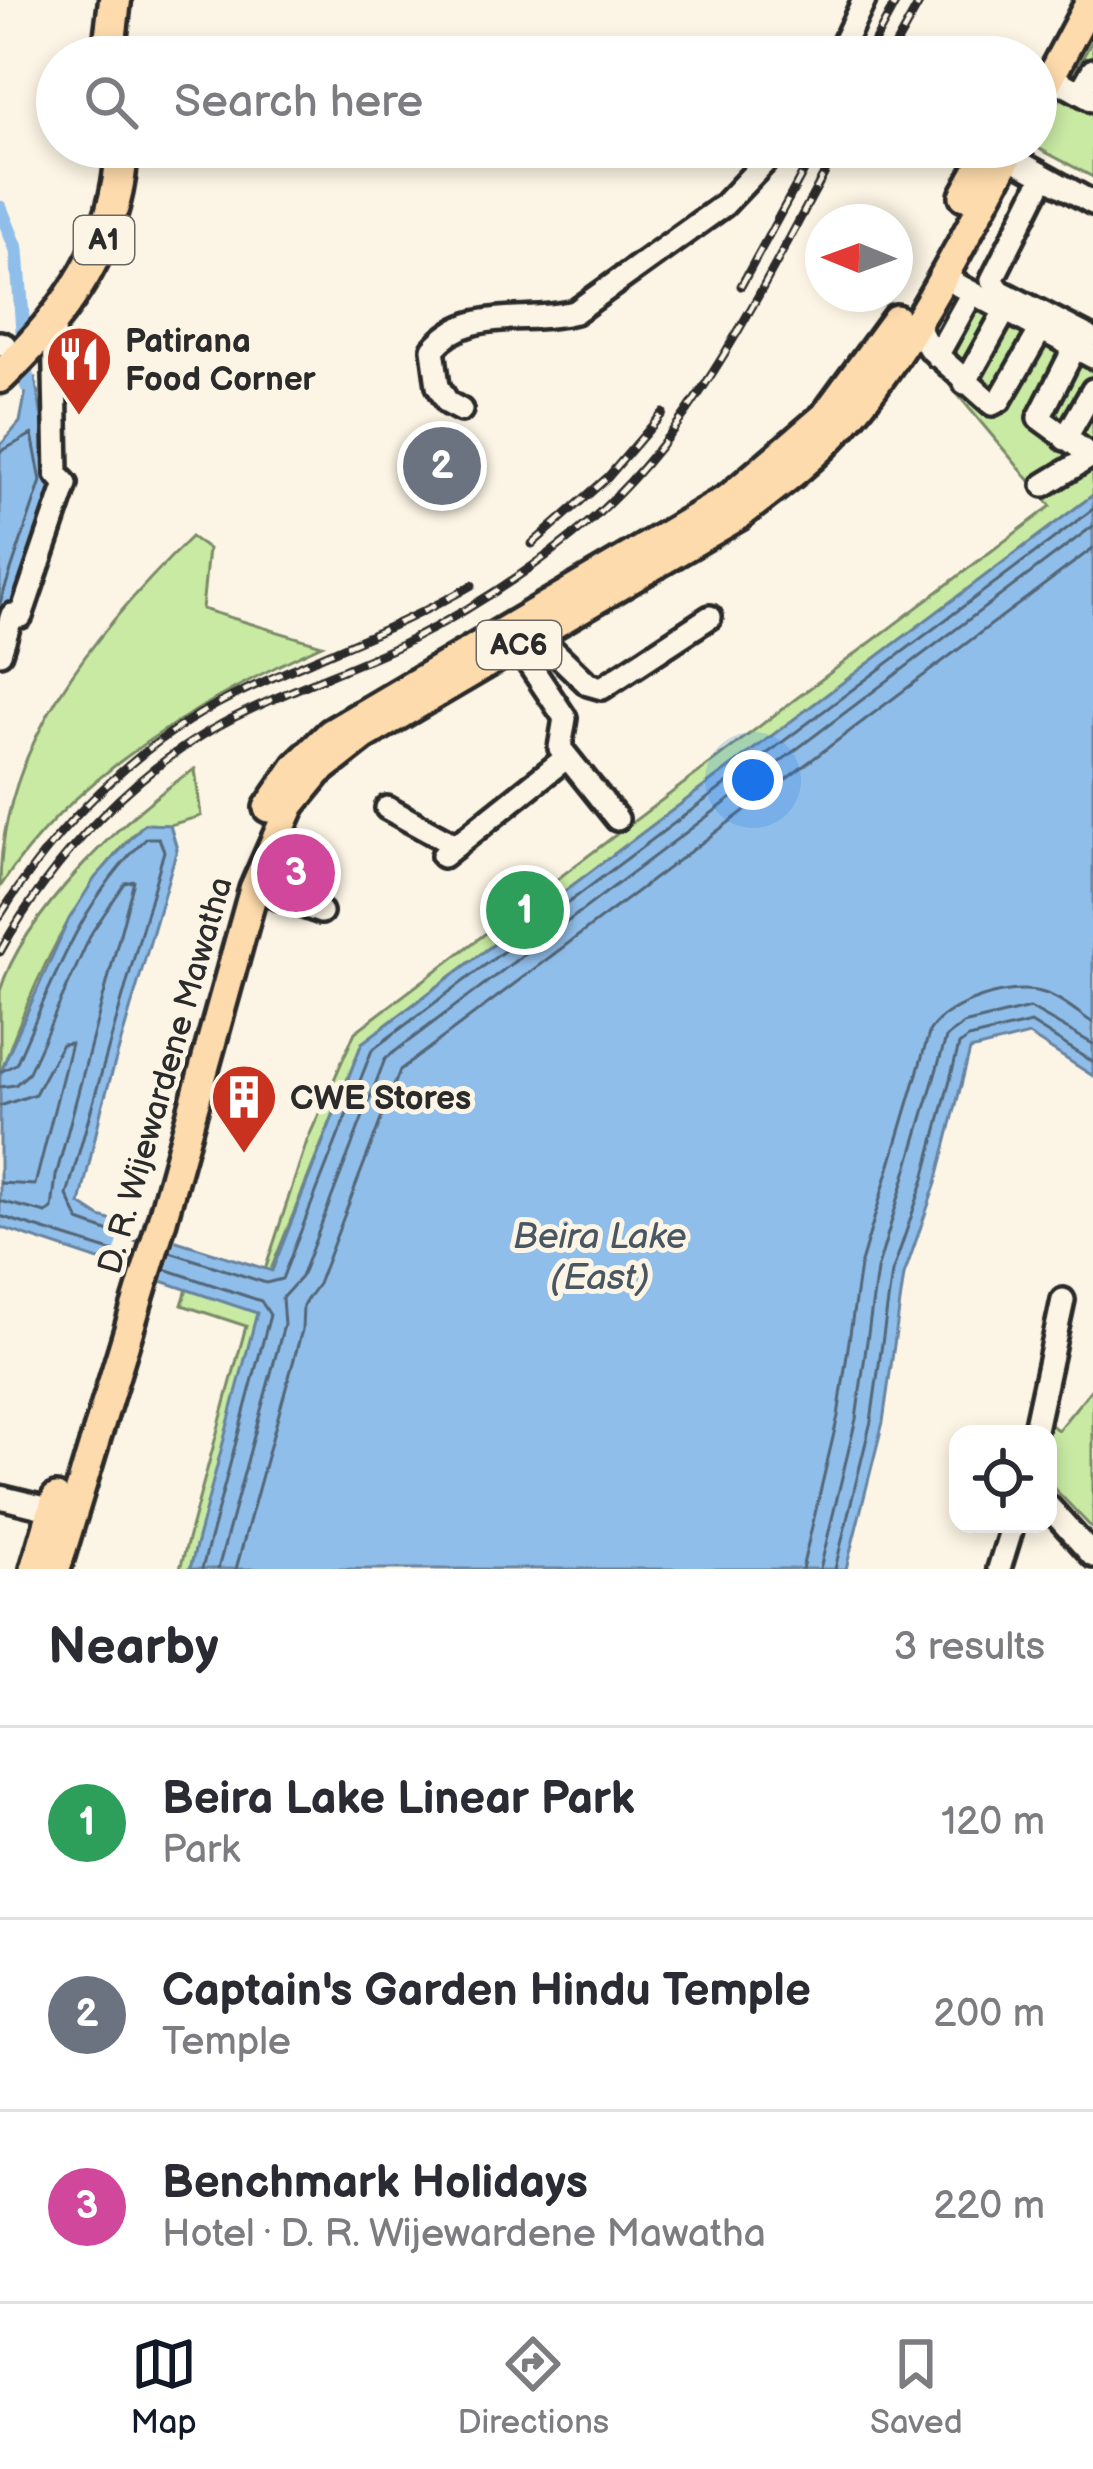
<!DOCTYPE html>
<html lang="en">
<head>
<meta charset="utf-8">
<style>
	:root { --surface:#fff; --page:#f7f7f7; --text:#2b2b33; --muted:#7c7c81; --line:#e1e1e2; --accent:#111827 }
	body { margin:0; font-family:"Balsamiq Sans",sans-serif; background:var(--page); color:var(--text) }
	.controls { position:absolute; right:36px; bottom:36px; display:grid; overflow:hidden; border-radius:24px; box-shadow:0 6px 18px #0003 }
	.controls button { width:108px; height:108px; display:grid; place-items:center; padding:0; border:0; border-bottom:3px solid var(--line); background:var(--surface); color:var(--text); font:60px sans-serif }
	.compass { position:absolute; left:805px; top:204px; width:108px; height:108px; border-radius:50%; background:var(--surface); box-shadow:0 6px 18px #0003; rotate:271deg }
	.you { position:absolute; left:753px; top:780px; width:42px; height:42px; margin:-30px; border:9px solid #fff; border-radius:50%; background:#1a73e8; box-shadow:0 0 0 18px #1a73e833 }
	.badge { display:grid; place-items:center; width:78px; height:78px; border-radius:50%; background:var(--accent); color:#fff; font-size:39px; font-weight:700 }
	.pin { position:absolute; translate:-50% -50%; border:6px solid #fff; box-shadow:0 3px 12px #0006 }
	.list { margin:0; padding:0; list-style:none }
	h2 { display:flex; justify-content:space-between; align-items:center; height:156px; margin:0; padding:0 48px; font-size:51px }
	h2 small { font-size:39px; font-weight:400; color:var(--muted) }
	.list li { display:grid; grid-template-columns:78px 1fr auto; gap:36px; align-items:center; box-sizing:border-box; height:192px; padding:0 48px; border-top:3px solid var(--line) }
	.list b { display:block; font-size:45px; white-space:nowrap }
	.list p { margin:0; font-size:39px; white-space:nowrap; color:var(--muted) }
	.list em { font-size:39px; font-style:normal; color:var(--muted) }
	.icon { flex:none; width:66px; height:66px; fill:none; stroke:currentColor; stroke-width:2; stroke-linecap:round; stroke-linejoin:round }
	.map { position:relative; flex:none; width:1093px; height:1569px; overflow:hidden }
	.search { position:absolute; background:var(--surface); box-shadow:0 6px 18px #0003; left:36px; right:36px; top:36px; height:132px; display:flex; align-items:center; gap:30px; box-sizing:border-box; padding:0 42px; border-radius:66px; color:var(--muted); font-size:45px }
	.sheet { height:732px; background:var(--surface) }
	nav { display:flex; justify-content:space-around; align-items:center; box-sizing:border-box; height:168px; border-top:3px solid var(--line); background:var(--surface); font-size:33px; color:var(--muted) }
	nav a { display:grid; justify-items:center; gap:6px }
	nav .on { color:var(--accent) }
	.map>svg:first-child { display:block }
</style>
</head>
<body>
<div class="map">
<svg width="1093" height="1569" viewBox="0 0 1093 1569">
	<rect width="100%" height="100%" fill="#fcf5e5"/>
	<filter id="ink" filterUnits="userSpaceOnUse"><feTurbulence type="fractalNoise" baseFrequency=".00833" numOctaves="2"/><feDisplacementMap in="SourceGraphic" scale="24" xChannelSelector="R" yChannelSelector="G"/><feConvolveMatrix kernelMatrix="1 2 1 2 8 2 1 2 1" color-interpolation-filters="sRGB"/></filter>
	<g filter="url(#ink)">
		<path fill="#c8eaa3" stroke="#7a8a67" stroke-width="3" d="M1093 39V177L1036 147V142Z
			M966 281 1093 349V495L362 1043 270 1272 190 1569H180L246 1326 182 1305 187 1289 252 1310 307 1141 355 1032 1051 506 923 353Z
			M191 537 208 549 202 609 322 645C203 699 73 775 0 887 0 746 96 630 191 537Z
			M195 769 201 816 170 825 144 824C74 890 31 986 0 1076 0 1051 0 1015 0 991 23 915 129 810 195 769Z
			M1093 1387V1529L1048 1482V1434H1042L1049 1424 1058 1430Z"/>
		<path fill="#90beea" stroke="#68839e" stroke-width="3" d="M35 378 53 481 0 642V446L20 422 27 385Z
			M1093 495V1076L1029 1035 970 1050 936 1183 904 1275 883 1422 846 1569H190L257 1313 0 1227V1076L6 1059 69 919 95 878 144 824 170 825 177 849 102 1107 80 1204 100 1217 272 1271 362 1043Z"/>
		<path fill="#fcf5e5" d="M125 1219 177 1235 161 1286 109 1269Z"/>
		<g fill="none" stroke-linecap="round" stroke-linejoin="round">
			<path stroke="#536677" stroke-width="3" d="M0 452 32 434 41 481 0 603
				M0 1072 16 1064C52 984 81 899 147 838H159L164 851 67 1195 79 1221 138 1242
				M0 1087 15 1085 28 1074 92 932 125 883 134 881 56 1176 52 1209 46 1213 0 1201
				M0 1106 35 1094 62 1044 71 1043 35 1185 0 1183
				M0 1216 133 1258
				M170 1252 266 1283 282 1279 372 1050 1093 509
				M165 1269 261 1301 270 1315 202 1569
				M218 1569 284 1325 282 1298 301 1277 385 1059 1093 526
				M236 1569 302 1330 303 1305 318 1284 400 1070 1093 548
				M802 1569 838 1416 860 1266 930 1030C948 1003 1012 982 1044 993 1061 998 1078 1013 1093 1023
				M820 1569 856 1419 877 1270 946 1038 963 1024 1030 1008 1093 1044
				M835 1569 871 1421 892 1273 924 1179 959 1045 968 1038 1031 1023 1093 1062"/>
			<path stroke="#90beea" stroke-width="15" d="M0 208 17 250 27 385"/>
			<g stroke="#2b2b2b" stroke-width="30">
				<path id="minor" d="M837 57 864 0
					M1051 77 1093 100
					M1080 93 1093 70
					M1008 156 1093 203
					M1044 176 992 280 1000 291 1089 337
					M941 276 1093 357
					M915 321 929 348 992 404 1000 400 1041 329
					M0 343 5 345
					M1075 347 1039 418 1091 456
					M937 356 972 293
					M965 383 1005 311
					M461 410 448 403 438 386 433 349C470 305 525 325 575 312L724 205 779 147
					M1065 439 1093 390
					M1044 485 1093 455
					M536 634 588 684 602 688 710 617
					M517 646 565 718 560 748 617 819
					M0 653 12 615 21 616 66 484 57 474 54 321
					M387 808 456 846
					M443 856 567 757
					M254 889 321 912
					M1034 1434 1063 1300
					M0 1497 53 1510
					M1048 1506 1093 1556
					M999 1569 1013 1524"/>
			</g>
			<g stroke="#2b2b2b" stroke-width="36">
				<path id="major" d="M1036 104 1091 0
					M964 196 991 147
					M268 808 297 766 331 733 729 498 825 416 896 319
					M35 1569 56 1498
					M56 1569 161 1224 254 889 291 805 318 772 365 735 738 516C774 488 813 460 843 425 913 344 963 241 1013 147"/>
			</g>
			<g stroke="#2b2b2b" stroke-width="39">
				<path id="highway" d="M108 57 115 0
					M0 377C68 312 118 243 122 147"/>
			</g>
			<use href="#minor" stroke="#fcf5e5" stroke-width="21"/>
			<use href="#major" stroke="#fedbac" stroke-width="27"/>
			<use href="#highway" stroke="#fedbac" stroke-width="30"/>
			<g stroke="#2b2b2b" stroke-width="9">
				<path id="rail" d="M866 57 897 0
					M889 57 921 0
					M741 286 817 147
					M532 544 608 477 663 413
					M0 916C54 829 137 743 231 697 310 658 396 630 472 585
					M0 952C52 858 137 766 235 717 290 689 348 670 403 644 461 615 521 577 572 536 695 439 764 281 839 147"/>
			</g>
			<use href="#rail" stroke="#fcf5e5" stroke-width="4.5" stroke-dasharray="14" stroke-linecap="butt"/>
		</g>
	</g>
	<defs>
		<g id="restaurant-pin" transform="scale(3.45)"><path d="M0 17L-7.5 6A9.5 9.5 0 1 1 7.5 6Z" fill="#c8321e" stroke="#fcf5e5"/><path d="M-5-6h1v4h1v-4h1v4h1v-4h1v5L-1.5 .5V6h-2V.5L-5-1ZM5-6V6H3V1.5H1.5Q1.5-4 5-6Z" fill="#fff"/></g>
		<g id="building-pin" transform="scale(3.45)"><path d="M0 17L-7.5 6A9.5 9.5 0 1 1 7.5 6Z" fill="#c8321e" stroke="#fcf5e5"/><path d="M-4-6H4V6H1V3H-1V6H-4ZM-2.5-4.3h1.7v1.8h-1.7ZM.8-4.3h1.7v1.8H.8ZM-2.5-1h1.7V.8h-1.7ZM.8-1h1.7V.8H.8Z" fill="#fff"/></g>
	</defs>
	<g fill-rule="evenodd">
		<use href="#restaurant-pin" x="79" y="359"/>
		<use href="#building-pin" x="244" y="1097"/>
	</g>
	<g text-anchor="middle" stroke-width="10" stroke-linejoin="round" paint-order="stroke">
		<g fill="#fcf5e5" stroke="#6a6863" stroke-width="3">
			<rect x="74" y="216" width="60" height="48" rx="9"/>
			<rect x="477" y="621" width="84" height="48" rx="9"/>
		</g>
		<g font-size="30" font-weight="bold" fill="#2b2b2b">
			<text x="104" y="250">A1</text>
			<text x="519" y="655">AC6</text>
		</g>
		<g font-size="33" font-weight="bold" fill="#2b2b2b" stroke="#fcf5e5" text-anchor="start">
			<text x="125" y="352">Patirana<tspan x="125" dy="38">Food Corner</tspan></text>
			<text x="290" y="1109">CWE Stores</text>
		</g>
		<g font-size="33" fill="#2b2b2b" stroke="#fcf5e5">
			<text transform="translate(164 1075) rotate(-74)" y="12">D. R. Wijewardene Mawatha</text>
		</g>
		<g font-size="36" font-style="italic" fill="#495764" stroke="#fcf5e5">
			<text x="600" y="1248">Beira Lake<tspan x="600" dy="41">(East)</tspan></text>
		</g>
	</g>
</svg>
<div class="controls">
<button><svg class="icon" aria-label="locate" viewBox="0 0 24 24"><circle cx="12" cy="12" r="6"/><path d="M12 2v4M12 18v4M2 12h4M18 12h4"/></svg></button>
</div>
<svg class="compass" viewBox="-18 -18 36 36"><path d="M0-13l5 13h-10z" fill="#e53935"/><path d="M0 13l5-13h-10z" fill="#7c7c81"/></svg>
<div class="you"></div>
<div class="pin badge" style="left:525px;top:910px;background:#2e9e5b">1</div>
<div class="pin badge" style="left:442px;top:466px;background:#6b7280">2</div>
<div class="pin badge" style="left:296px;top:873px;background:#d1479c">3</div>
<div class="search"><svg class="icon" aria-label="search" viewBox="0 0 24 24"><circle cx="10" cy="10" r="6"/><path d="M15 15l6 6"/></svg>Search here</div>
</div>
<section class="sheet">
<h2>Nearby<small>3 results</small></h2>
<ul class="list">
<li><span class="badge" style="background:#2e9e5b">1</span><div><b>Beira Lake Linear Park</b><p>Park</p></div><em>120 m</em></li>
<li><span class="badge" style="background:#6b7280">2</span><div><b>Captain's Garden Hindu Temple</b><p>Temple</p></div><em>200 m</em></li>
<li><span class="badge" style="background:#d1479c">3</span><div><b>Benchmark Holidays</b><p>Hotel · D. R. Wijewardene Mawatha</p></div><em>220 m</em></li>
</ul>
</section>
<nav>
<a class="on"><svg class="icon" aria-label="map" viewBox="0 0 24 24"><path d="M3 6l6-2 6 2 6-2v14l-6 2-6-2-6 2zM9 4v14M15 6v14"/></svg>Map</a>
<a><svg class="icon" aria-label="directions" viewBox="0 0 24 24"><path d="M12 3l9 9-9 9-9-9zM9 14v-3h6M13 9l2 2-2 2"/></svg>Directions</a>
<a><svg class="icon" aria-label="saved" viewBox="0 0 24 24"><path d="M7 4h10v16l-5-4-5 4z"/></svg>Saved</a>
</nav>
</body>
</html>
